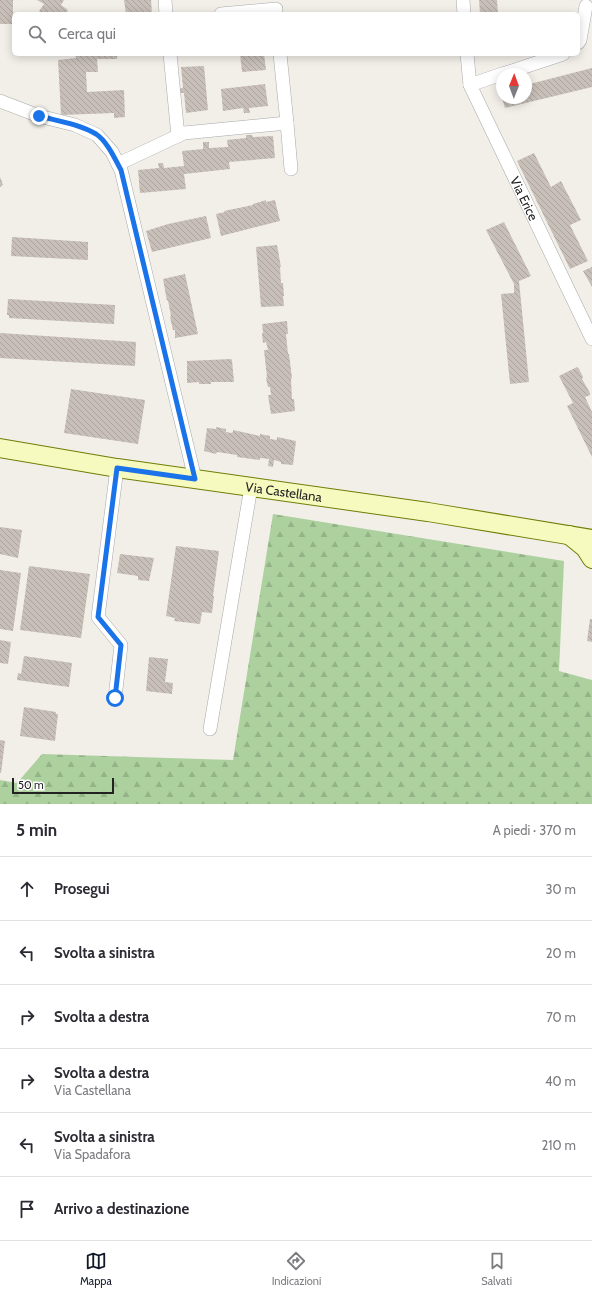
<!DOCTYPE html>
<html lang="it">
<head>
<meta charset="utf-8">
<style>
	:root { --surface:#fff; --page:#f7f7f7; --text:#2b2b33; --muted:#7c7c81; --line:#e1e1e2; --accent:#111827 }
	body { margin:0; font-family:Cabin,sans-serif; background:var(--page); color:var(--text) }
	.compass { position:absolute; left:496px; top:68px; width:36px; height:36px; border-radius:50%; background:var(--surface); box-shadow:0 2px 10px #0003; rotate:1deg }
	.scale { position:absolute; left:12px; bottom:10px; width:102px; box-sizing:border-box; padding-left:4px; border:2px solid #222; border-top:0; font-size:11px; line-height:14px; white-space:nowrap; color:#222; -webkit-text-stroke:3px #fff; paint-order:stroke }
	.stop { position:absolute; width:12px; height:12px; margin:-9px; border:3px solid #1a73e8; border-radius:50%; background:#fff }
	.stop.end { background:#1a73e8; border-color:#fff; box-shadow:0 1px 4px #0008 }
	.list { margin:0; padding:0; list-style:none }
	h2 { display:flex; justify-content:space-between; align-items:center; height:52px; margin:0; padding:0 16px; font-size:17px }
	h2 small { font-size:13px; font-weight:400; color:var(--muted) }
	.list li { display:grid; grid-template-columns:26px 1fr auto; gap:12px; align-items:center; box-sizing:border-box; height:64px; padding:0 16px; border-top:1px solid var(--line) }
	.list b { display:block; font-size:15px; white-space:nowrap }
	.list p { margin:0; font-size:13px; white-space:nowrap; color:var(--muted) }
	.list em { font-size:13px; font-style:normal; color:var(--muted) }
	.icon { flex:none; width:22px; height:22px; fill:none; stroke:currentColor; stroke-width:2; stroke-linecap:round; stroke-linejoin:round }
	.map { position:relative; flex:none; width:592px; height:804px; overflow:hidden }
	.search { position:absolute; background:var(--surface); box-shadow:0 2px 10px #0003; left:12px; right:12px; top:12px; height:44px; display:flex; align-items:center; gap:10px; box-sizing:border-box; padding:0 14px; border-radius:6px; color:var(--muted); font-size:15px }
	.sheet { height:436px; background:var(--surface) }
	nav { display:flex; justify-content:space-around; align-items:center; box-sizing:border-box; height:56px; border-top:1px solid var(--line); background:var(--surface); font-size:11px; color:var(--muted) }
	nav a { display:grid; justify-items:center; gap:2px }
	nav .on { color:var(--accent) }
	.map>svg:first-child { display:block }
</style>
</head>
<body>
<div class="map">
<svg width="592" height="804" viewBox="0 0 592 804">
	<defs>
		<pattern id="forest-firs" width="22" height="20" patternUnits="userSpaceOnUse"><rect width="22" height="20" fill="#add19e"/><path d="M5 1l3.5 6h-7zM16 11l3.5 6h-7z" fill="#95b388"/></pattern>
		<pattern id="building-back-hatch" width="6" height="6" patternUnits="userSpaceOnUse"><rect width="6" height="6" fill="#c7bfb8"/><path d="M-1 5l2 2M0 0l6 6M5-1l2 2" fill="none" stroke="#aba49e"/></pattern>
	</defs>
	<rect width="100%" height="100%" fill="#f2efe9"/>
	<path fill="url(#forest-firs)" d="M273 514 564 561 559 671 592 680V804H0V780L17 783 42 754 233 760Z"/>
	<path fill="url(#building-back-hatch)" d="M0 0H13V24H0Z
		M37 0H64L61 5 68 10 66 14H43L39 11 44 4Z
		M124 0H151L152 14H126Z
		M479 0H497L498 14H480Z
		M75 54H117V59H97L98 72H86L87 92 124 90 125 117 114 118V113L61 115 58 60 76 58Z
		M240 54H264L266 70 242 72Z
		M204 66 208 110 186 113 184 93H180L179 88H183L181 67Z
		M592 68V87L505 108 502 98H526V85Z
		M265 84 268 106 249 108 250 113H244L243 108 223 111 221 89Z
		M246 135H252L253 137 273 136 275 158 229 162 230 169 184 174 186 189 140 193 138 170 159 168 158 163H163L164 168 184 166 182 151 203 149V142H209V148L228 147 227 140 246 138Z
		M534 153 551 187 561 181 581 220 570 225 588 261 570 269 517 161Z
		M0 177 3 185 0 187Z
		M266 200V202L275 200 280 221 221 236 216 214 225 212 224 211 253 205V204Z
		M206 216 211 238 152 252 146 231 168 224Z
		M504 222 531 276 519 281 529 382 510 384 501 294 514 293V284L486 230Z
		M12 237 88 242V260L11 256Z
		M277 245 281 267H280L281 283H283L284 296H283L284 306 261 307 256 247Z
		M592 267V287L583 271Z
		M185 274 198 334 175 338V330H173L170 317 171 316 168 300 167 301 163 279Z
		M8 299 115 305 114 324 9 318V315H7Z
		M287 321 288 334H286L288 354H289L292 378 291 379 292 399H294L295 411 271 414 268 395H271L270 387H268L266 378 267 377 264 350H268L266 342 263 343 262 334 263 332 262 324Z
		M0 333 136 342 135 366 0 358Z
		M231 359 232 360 234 382H211V384H199V382L187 383V361Z
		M577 367 579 369 583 377 582 379 590 393V395L585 397 592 412V457L567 406 573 403 559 376Z
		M71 389 145 400 138 444 64 433Z
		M216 427 226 429V432L231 433 233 432V430L260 436V434L270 436V439L277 440V437L296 441 293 465 281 464V462L274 460 273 467 268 466 269 459 260 458V460L237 457V455L217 452 216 454 204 451 207 428 216 429Z
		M0 527 22 530 18 558 0 554Z
		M176 546 219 551 213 596H214L212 613 202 612 200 624 174 621 175 618 166 616Z
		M120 554 154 558 149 581 138 580V576L117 573Z
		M29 566 90 574 81 638 20 630Z
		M0 570 21 573 13 631 0 629Z
		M590 619H592V642L587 641Z
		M0 640 11 642 8 664 0 663Z
		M24 656 72 663 69 687 17 680 18 673 21 674Z
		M149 657 168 659 165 682 173 683 172 694 146 691Z
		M24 707 56 712V714H58L55 741 20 736Z
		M0 740 5 741 1 773H0Z"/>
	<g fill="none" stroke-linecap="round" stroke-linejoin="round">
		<g stroke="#a9a9a9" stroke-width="14">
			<g id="minor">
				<path d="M165 0 166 14"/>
				<path d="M463 0 464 14"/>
				<path d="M221 14 276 9"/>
				<path d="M578 43 580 40 586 6"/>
				<path d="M170 54 178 136"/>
				<path d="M280 54 287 123"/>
				<path id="s1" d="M467 54 470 85 592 339"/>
				<path d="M503 74 563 54"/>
				<path d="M470 85 502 74"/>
				<path d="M0 101 39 116 75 125 97 135 112 152 121 170 195 479"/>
				<path d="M118 164 184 133 287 123 291 169"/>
				<path d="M115 698 121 645 98 617 117 468"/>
				<path d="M210 729 251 487"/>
			</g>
		</g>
		<g stroke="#707d05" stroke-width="20">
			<g id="secondary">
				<path id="s2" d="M0 448 117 468 428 512 592 539"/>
				<path d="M569 535 585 548 592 559"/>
			</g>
		</g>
		<use href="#minor" stroke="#fff" stroke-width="13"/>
		<use href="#secondary" stroke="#f7fabf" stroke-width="18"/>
	</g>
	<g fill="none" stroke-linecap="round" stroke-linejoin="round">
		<path stroke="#1a73e8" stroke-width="5" d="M39 116C58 121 79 124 96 134 107 141 115 159 121 170L195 479 117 468 98 617 121 645 115 698"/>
	</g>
	<g text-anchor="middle" stroke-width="4" stroke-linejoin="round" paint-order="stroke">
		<g font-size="13" fill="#222" stroke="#fff">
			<text dy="5" stroke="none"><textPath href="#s1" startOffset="157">Via Erice</textPath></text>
			<text dy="5" stroke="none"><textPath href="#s2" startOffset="287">Via Castellana</textPath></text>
		</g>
	</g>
</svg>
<svg class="compass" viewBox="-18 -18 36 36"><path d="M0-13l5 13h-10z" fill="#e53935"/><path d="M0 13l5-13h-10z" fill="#7c7c81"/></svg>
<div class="scale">50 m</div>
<div class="stop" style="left:115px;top:698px"></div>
<div class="stop end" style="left:39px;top:116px"></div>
<div class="search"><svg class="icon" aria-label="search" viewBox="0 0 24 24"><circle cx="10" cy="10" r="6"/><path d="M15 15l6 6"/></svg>Cerca qui</div>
</div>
<section class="sheet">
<h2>5 min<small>A piedi · 370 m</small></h2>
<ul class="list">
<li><svg class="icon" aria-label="ahead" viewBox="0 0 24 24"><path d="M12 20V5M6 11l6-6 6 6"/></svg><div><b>Prosegui</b></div><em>30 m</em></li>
<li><svg class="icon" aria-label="left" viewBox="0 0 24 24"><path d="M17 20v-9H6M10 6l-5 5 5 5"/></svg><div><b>Svolta a sinistra</b></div><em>20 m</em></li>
<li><svg class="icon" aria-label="right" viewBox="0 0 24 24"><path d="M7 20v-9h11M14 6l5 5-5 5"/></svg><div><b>Svolta a destra</b></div><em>70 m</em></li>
<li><svg class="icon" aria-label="right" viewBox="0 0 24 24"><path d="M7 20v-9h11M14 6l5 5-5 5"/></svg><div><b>Svolta a destra</b><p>Via Castellana</p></div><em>40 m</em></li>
<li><svg class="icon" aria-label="left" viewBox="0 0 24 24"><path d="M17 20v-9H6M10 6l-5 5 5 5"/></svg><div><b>Svolta a sinistra</b><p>Via Spadafora</p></div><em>210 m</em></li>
<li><svg class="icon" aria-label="arrive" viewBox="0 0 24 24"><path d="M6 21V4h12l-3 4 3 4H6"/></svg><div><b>Arrivo a destinazione</b></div></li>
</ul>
</section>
<nav>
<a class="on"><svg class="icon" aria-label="map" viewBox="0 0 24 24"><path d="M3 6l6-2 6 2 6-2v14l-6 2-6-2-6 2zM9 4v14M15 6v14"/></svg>Mappa</a>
<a><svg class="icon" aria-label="directions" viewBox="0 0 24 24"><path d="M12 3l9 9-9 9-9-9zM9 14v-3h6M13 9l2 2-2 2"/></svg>Indicazioni</a>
<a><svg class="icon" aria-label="saved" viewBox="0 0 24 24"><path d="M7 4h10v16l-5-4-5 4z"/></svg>Salvati</a>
</nav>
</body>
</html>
